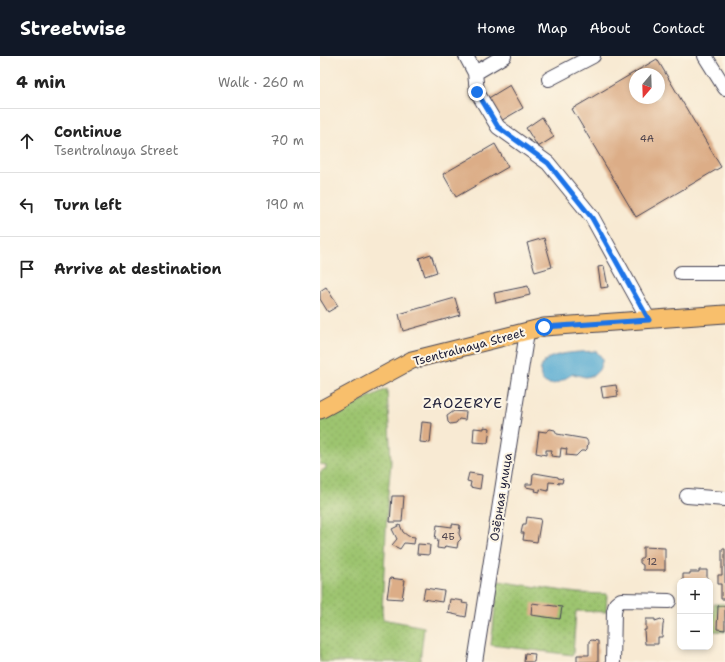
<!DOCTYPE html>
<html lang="en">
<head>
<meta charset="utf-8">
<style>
	:root { --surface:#fff; --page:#f2f2f2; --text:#222; --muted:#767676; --line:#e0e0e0; --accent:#111827 }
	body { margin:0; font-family:"Shantell Sans",sans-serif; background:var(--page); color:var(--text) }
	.controls { position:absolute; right:12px; bottom:12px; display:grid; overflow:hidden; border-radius:8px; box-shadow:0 2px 6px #0003 }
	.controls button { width:36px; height:36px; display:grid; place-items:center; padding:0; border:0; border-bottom:1px solid var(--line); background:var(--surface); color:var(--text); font:20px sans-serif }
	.compass { position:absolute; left:309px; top:12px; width:36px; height:36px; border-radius:50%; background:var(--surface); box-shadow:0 2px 6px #0003; rotate:199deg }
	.stop { position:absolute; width:12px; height:12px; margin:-9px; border:3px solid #1a73e8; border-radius:50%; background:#fff }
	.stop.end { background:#1a73e8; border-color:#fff; box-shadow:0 1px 4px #0008 }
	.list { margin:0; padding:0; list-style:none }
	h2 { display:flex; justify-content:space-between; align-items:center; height:52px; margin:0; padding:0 16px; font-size:17px }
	h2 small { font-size:13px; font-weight:400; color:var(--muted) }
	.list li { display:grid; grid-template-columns:26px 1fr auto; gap:12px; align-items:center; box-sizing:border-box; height:64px; padding:0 16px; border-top:1px solid var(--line) }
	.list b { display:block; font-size:15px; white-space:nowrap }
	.list p { margin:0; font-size:13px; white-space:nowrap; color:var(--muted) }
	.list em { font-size:13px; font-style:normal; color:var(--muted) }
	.icon { flex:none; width:22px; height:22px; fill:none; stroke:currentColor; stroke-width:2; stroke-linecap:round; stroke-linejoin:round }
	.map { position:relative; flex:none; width:405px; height:606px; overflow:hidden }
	header { display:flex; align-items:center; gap:24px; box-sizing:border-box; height:56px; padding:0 20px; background:var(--accent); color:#fff }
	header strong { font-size:19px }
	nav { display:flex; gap:22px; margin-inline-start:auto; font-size:14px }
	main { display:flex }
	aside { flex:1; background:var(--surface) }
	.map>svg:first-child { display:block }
</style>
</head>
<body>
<header>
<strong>Streetwise</strong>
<nav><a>Home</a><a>Map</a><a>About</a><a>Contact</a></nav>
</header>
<main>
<aside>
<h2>4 min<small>Walk · 260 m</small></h2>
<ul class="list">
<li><svg class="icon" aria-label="ahead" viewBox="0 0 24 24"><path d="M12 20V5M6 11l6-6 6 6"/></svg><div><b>Continue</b><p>Tsentralnaya Street</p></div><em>70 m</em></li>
<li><svg class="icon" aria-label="left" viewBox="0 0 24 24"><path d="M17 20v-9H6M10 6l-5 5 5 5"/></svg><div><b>Turn left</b></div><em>190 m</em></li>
<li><svg class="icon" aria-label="arrive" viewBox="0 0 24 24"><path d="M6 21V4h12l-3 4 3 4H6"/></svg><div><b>Arrive at destination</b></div></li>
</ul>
</aside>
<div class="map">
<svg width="405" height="606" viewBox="0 0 405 606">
	<defs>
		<pattern id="grass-dots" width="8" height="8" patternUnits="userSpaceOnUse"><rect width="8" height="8" fill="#9dc46f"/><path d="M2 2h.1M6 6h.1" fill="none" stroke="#87a861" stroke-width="1.8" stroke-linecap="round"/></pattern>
	</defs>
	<rect width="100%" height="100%" fill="#fcf5e5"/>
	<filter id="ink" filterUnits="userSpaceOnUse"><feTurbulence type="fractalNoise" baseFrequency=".025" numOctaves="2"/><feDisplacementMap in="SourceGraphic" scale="8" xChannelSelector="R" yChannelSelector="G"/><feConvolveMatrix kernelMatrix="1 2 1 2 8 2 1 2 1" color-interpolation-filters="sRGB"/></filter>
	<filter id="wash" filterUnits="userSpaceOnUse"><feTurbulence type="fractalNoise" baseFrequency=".012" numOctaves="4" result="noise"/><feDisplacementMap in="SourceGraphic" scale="16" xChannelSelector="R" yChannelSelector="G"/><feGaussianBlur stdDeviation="0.9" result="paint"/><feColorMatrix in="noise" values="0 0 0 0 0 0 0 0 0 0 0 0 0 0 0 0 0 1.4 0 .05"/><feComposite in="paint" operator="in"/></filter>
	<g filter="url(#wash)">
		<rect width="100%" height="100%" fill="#f8ead3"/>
		<path fill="url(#grass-dots)" stroke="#607355" d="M67 333 71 406 68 438 62 554 63 563 104 571 100 606H0V416L6 412V409L0 408V363Z
			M178 525 257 537 287 538 286 556 256 555 253 599 171 589Z
			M394 548H405V576L393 575Z"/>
		<path fill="#56abd2" stroke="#3c6686" d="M276 295 283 303 279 314 273 320 265 321 253 318C247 321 239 327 233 328 218 330 216 309 229 302 242 296 262 296 276 295Z"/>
		<g id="blocks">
			<path fill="#dcad87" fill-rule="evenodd" d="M337 3 401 111 316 161 252 53ZM315 18H339V42H315Z
				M190 29 203 52 179 66 167 43Z
				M222 61 234 81 218 91 206 72Z
				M175 88 188 111 136 141 123 118Z
				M224 182 232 211 215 216 207 187Z
				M111 198 117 216 105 220 99 202Z
				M284 210 288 231 281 232 278 211Z
				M208 230 210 239 176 247 174 237Z
				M6 231 18 250 8 256 0 243V235Z
				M135 242 140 259 83 275 79 258Z
				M296 329 298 340 283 342 281 331Z
				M134 355 146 356 145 364 139 363 136 367 130 368 128 366 127 360Z
				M102 366 112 367 110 387 100 386Z
				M164 371 170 372 168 387 153 386 154 372 164 373Z
				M230 373 235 374 237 378 266 383 268 386 267 393 265 395H261L256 400 246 399 247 393 241 392 240 401 231 400 232 394H226V399L216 397 219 375 226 376Z
				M149 417 162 419 160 433 150 431 151 426 147 425Z
				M215 417 238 421V422L243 423 242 427 229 426 228 435 220 433V436L215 435 216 433 206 431V428H212L213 418Z
				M72 440H84L82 466H70Z
				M207 461 221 463 217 486 203 484 204 477H201L203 468H206Z
				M132 468 140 469 139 478 141 483 138 486 137 492 125 490 124 493 117 492 118 483H115L117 469 132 471Z
				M80 469 83 476 88 480 95 481 94 488 84 487 80 493 72 489 77 483 72 473Z
				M98 488 110 489 109 499 97 498Z
				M323 491 345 492V514H323V509L320 507V503L323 501Z
				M402 493H405V543H401V528H398V519H402Z
				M379 514H387V525H363V518H370V516H379Z
				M70 522 85 524 82 543 67 542Z
				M105 532 124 535 122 546 103 543Z
				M130 543 143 545 142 547 148 548 146 561 128 557Z
				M212 547 242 551 240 563 211 559Z
				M398 550H405V574L397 573Z
				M326 563H335V565L341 563 344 566 343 569 342 581H338V588H325L324 574H326Z
				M272 584 278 585V606H257V599H269V585Z
				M205 597 215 598 214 606H204Z"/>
		</g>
	</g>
	<g filter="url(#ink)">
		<use href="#blocks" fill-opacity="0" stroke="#424052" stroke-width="1"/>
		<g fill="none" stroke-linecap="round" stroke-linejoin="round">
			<g stroke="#424052" stroke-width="16">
				<path id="minor" d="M146 0 155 17 157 36 178 71 228 107 272 161 329 264
					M385 0 405 32
					M155 17 184 0
					M229 23 273 0
					M361 217H405
					M367 440 405 443
					M155 606 207 276
					M293 606 294 555 296 548 301 544 349 545"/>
			</g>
			<g stroke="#424052" stroke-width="19">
				<path id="major" d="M0 354 92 304 224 271 405 258"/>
			</g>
			<use href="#minor" stroke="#fff" stroke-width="14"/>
			<use href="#major" stroke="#f8bf6c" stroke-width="17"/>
		</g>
	</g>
	<g fill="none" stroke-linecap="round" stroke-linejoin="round" filter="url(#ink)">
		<path stroke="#1a73e8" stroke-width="5" d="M157 36 178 71 228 107 272 162 329 264 224 271"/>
	</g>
	<g text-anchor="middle" stroke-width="4" stroke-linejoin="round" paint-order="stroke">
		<g font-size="10" fill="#50454e">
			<text x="327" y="86">4А</text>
			<text x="128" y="484">4Б</text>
			<text x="332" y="509">12</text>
		</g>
		<g font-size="12" fill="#22223b" stroke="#fcf5e5">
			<text transform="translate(149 291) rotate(-15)" y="4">Tsentralnaya Street</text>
			<text transform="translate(181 441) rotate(-81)" y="4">Озёрная улица</text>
		</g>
		<g font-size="14" letter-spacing="1" fill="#22223b" stroke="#fcf5e5">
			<text x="143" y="352">ZAOZERYE</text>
		</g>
	</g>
</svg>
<div class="controls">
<button>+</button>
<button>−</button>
</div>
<svg class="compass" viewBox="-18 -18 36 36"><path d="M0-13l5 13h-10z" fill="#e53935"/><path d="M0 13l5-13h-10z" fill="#767676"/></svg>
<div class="stop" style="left:224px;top:271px"></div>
<div class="stop end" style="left:157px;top:36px"></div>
</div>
</main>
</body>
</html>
